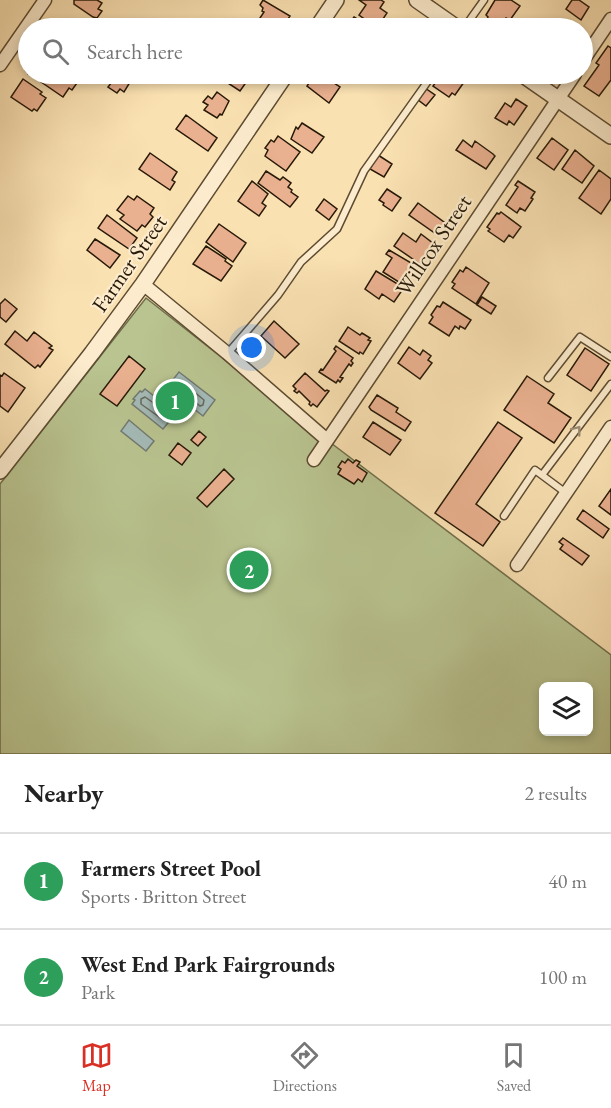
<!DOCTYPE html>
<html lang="en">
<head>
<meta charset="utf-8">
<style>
	:root { --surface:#fff; --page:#f2f2f2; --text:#222; --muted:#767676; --line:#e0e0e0; --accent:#d93025 }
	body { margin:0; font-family:"EB Garamond",serif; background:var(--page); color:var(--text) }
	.controls { position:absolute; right:18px; bottom:18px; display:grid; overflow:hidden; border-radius:9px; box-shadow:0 3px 9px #0003 }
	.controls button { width:54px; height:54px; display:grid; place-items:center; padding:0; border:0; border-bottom:2px solid var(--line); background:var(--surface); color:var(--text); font:30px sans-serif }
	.you { position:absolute; left:252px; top:348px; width:21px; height:21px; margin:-15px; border:4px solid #fff; border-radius:50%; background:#1a73e8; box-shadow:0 0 0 9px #1a73e833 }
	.badge { display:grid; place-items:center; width:39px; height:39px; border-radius:50%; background:var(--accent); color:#fff; font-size:20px; font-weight:700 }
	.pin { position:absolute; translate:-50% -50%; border:3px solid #fff; box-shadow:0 2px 6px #0006 }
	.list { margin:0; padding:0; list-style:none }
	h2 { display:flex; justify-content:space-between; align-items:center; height:78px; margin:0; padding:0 24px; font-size:26px }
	h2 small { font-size:20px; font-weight:400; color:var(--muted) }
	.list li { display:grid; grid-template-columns:39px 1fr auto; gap:18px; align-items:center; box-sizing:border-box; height:96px; padding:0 24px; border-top:2px solid var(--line) }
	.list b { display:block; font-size:22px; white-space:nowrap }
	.list p { margin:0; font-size:20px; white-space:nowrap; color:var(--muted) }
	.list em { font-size:20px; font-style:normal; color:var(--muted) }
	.icon { flex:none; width:33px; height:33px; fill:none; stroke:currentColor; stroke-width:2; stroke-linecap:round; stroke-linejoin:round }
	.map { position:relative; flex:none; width:611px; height:754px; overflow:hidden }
	.search { position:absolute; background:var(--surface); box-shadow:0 3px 9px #0003; left:18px; right:18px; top:18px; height:66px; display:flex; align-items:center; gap:15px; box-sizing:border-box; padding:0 21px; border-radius:33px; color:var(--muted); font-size:22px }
	.sheet { height:270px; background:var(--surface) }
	nav { display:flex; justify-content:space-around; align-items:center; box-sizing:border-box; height:84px; border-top:2px solid var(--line); background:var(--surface); font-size:16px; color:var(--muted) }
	nav a { display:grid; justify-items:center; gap:3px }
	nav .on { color:var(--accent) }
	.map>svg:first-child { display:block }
</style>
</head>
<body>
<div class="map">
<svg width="611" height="754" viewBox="0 0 611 754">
	<rect width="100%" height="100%" fill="#fae1b2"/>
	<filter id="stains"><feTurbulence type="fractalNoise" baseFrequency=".00333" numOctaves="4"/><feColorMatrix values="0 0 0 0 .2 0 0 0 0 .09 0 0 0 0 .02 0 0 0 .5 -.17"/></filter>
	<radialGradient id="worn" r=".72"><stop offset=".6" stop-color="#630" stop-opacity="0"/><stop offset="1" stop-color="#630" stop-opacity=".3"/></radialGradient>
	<path fill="#b9c490" stroke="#706e4c" stroke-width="1.5" fill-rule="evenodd" d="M146 298 327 440 611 655V754H0V484ZM544 686H588V732H544Z"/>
	<path fill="#a4bbb8" stroke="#727a72" stroke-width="1.5" d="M179 372 215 400 203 416 185 402 163 429 132 404 135 400 133 399 140 391 142 392 145 389 158 399Z
		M129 420 154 441 146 451 121 431Z"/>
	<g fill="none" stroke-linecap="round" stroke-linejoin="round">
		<path stroke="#666a60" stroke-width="1.5" d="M178 382H182L204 400 203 405 200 406 189 397H183L162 419 141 404V399L145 397 155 404 161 403Z"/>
	</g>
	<path fill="#eab190" stroke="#271908" stroke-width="1.5" d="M74 0H97L102 3 98 9 102 11 97 18 93 17 74 4Z
		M263 0 290 16 285 24 287 25 285 28H262L256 24 264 12 262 11 263 8 260 5Z
		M359 0H381L384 2 380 8 387 13 377 28 359 15 366 5Z
		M495 0H511L520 6 510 20 506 18 498 28 486 21 488 17 486 15Z
		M572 0H579L589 7 581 20 566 9Z
		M354 17 371 28H346Z
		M608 46 611 48V80L599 96 584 86 599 65 596 63Z
		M28 65V74H64L77 83 72 90 69 88 63 97 28 73 25 70Z
		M118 74H135L124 92 120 89 117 93 108 87Z
		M214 74H252L240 91Z
		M315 74H331L334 76 331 81 340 87 329 103 307 86Z
		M442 74H468L469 75 455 95 452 93 449 97 433 86Z
		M23 79 42 92 40 94 46 98 37 111 34 109 32 111 11 97Z
		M425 88 435 95 426 106 417 99Z
		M217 92 229 101 222 115 220 114 217 118 204 110 208 105 203 102 208 96 212 99Z
		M516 99 527 106 514 125 509 121 507 125 495 118 505 103 511 107Z
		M186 115 217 138 208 151 176 129Z
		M302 123 324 137 312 153 291 139 296 127 298 129Z
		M278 136 300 152 286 171 265 156 268 150 265 148 271 140 274 142Z
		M552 138 568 150 554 170 537 158Z
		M463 140 472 147 475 141 493 154 495 156 486 169 456 150Z
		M575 150 594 166 582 183 562 169Z
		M150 153 177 172 172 180 175 182 170 190 139 169Z
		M378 155 392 164 384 177 370 169Z
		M599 170 611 179V199L601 214 579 198Z
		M266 171 280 180 283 177 291 183 288 187 292 190 291 192 298 197 290 207 258 183Z
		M252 181 268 194 262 203 266 206 259 216 238 201Z
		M518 181 535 192 531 198 533 199 525 211 520 208 517 213 506 205 518 187 515 185Z
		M387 189 401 198 392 211 383 205 384 203 379 200Z
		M128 196 134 200 137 196 154 208 150 214 153 217 145 227 142 225 137 231 120 219 124 215 117 210Z
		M324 199 337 209 329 220 316 210Z
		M418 203 448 225 439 236 409 215Z
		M501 212 521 227 513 238 509 235 504 242 488 231 490 229 487 227 497 213 499 214Z
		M107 215 137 238 129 249 98 228Z
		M219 224 246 243 233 262 206 242Z
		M403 233 416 242 421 234 434 244 420 264 394 246Z
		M95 239 120 255 110 268 87 250Z
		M206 246 226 259 225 261 232 266 221 281 193 264Z
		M389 250 418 267 405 286 383 272 392 258 386 254Z
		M466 267 489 283 476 304 452 288 455 284 452 282 460 270 463 272Z
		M376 271 401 286 403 289 394 302 382 294 379 299 365 289Z
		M482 297 496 306 491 314 477 305Z
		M5 299 17 309 6 322 0 317V304Z
		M443 302 471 320 465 329 460 326 459 329 455 326 449 336 429 323 433 317 431 315 437 306 440 307Z
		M274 321 299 344 285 358 261 336Z
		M348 327 360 335 362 333 370 338 368 340 371 341 363 354 360 352 359 354 339 341Z
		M15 331 27 341 34 332 52 346 49 348 53 350 40 367 38 365 35 368 5 344Z
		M336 346 353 358 351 361 353 363 351 366 349 364 340 377 343 378 340 382 338 380 336 383 319 372 321 369 323 370 336 351 334 349Z
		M409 347 420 355 423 350 431 356 428 360 432 363 420 379 398 363Z
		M585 348 609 364 591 391 567 375Z
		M129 356 145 369 117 406 100 394Z
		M4 373 25 388 8 412 0 406V375L2 376Z
		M305 373 325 391 327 390 329 391 317 407 313 404 311 406 309 404 310 402 299 391 297 393 294 391 296 389 293 386Z
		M527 376 554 394 548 403 571 418 554 443 504 410Z
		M377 395 398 408 396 412 411 422 405 431 371 410 369 407Z
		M373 422 401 440 390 455 363 437Z
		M498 422 522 438 476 504 500 522 483 546 435 513Z
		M199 431 206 437 198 446 191 440Z
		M178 443 191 453 182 465 169 455Z
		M348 459 353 463 356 460 360 462 357 466 367 473 362 482 358 479 354 484 338 474 341 469 338 467 342 461 345 463Z
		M224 469 234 479 207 507 197 498Z
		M611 489V515L599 506Z
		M583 510 609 529 603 538 577 519Z
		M563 538 589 556 582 565 560 549 563 545 559 542Z"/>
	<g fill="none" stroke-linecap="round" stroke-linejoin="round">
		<g stroke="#5c4b32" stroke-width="9">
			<path id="service" d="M464 28 484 0
				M228 353 278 295 301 262 337 229 364 171 433 74
				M548 378 580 337 611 357
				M542 475 611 384
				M504 516 535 470 566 493"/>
		</g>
		<g stroke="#5c4b32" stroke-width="15">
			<path id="minor" d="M582 62 611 19
				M0 65 45 0
				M143 284 227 353 327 440
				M314 460 575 74
				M517 565 611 427"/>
		</g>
		<g stroke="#5c4b32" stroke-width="18">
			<path id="tertiary" d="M417 0 457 28
				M317 28 336 0
				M522 74 611 136
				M0 471 92 353 143 284 286 74"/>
		</g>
		<use href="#service" stroke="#fceccd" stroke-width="6"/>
		<use href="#minor" stroke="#fceccd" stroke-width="12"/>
		<use href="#tertiary" stroke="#fceccd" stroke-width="15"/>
	</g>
	<defs><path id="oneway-chevron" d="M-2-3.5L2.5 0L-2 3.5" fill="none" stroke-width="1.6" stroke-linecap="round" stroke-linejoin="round" transform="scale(1.5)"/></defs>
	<use stroke="#9c8d74" href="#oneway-chevron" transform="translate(577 430) rotate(-52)"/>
	<g text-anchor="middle" stroke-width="4.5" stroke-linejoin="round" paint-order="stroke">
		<g font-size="22" fill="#271908" stroke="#fceccd">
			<text transform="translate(433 245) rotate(-56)" y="8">Willcox Street</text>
			<text transform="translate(129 263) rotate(-55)" y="8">Farmer Street</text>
		</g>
	</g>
	<rect width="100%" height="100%" filter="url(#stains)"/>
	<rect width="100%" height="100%" fill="url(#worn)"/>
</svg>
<div class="controls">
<button><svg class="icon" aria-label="layers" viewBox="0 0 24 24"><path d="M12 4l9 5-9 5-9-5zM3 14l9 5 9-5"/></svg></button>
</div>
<div class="you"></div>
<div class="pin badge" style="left:175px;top:401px;background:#2e9e5b">1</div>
<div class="pin badge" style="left:249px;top:570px;background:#2e9e5b">2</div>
<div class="search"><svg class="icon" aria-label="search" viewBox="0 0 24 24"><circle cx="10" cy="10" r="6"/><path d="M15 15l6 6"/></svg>Search here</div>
</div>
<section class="sheet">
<h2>Nearby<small>2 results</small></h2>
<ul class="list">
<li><span class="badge" style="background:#2e9e5b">1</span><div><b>Farmers Street Pool</b><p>Sports · Britton Street</p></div><em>40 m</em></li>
<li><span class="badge" style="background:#2e9e5b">2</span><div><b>West End Park Fairgrounds</b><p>Park</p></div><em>100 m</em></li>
</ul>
</section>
<nav>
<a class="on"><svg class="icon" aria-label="map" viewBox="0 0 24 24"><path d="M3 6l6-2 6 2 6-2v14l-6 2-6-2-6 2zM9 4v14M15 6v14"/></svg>Map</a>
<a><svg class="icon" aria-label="directions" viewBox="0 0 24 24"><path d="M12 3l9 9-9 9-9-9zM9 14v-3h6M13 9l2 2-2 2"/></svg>Directions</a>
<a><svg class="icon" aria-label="saved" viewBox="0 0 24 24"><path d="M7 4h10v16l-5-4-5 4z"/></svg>Saved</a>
</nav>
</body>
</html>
